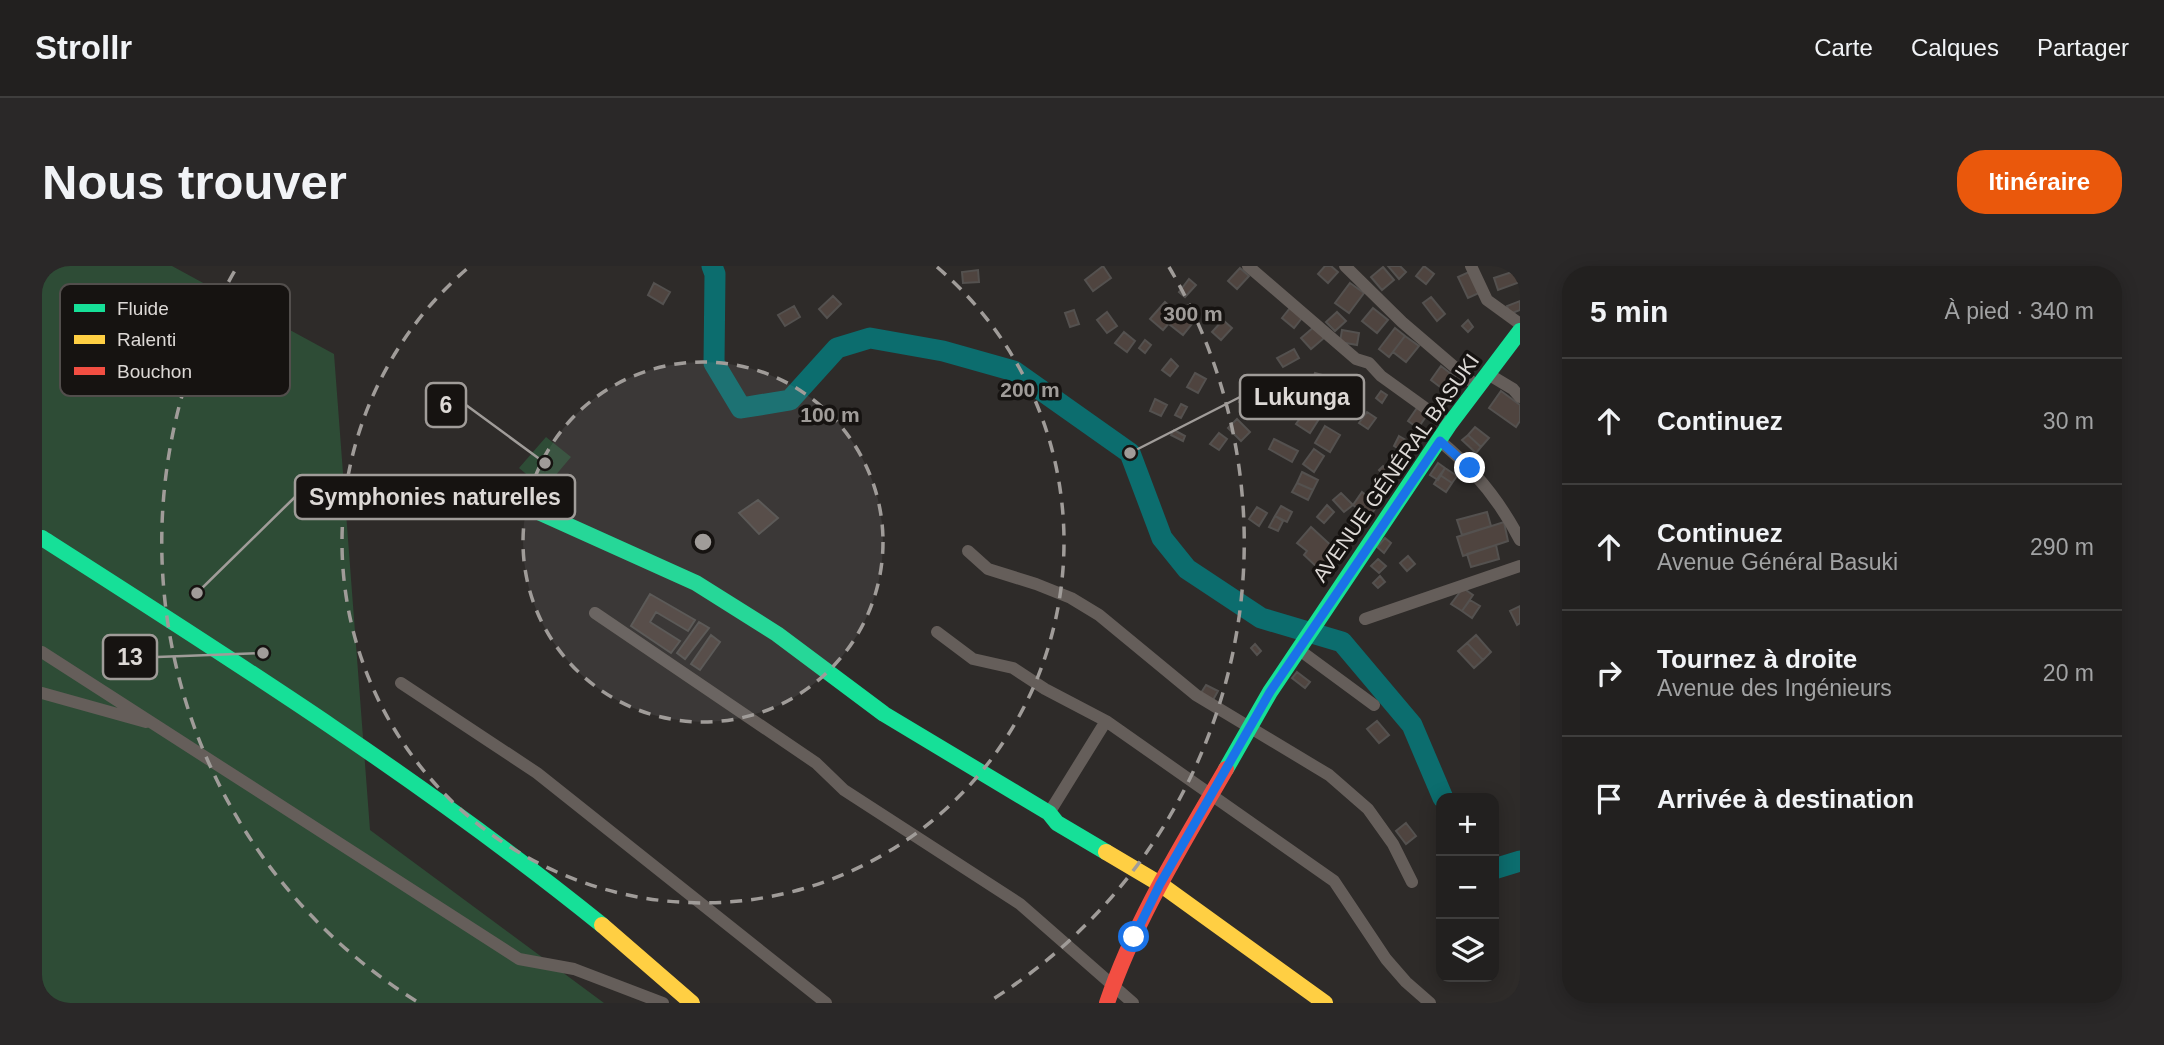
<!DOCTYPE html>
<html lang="fr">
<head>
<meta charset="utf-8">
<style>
	:root { --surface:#22201f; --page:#2a2828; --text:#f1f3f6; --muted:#a2a3a4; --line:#3f3e3d; --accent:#ea580c }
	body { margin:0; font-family:Arial,sans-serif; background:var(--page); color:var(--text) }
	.controls { position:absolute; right:21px; bottom:21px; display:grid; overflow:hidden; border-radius:14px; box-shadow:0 4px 18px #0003 }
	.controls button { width:63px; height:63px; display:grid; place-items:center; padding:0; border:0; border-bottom:2px solid var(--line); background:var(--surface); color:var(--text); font:35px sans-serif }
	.stop { position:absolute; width:21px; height:21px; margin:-16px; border:5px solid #1a73e8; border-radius:50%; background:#fff }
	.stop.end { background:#1a73e8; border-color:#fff; box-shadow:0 2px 7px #0008 }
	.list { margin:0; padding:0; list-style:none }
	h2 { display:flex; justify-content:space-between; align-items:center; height:91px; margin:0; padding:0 28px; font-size:30px }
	h2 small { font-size:23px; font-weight:400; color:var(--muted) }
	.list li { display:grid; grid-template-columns:46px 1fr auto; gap:21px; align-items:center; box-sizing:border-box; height:126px; padding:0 28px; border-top:2px solid var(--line) }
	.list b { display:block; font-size:26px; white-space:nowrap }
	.list p { margin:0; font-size:23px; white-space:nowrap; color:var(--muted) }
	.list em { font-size:23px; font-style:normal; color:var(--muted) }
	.icon { flex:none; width:38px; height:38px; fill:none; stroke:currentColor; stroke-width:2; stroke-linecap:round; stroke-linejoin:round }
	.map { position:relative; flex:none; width:1478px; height:737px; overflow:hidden; border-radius:28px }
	header { display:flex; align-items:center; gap:42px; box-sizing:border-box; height:98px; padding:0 35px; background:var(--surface); border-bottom:2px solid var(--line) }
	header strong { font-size:33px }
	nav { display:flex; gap:38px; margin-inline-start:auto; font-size:24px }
	.intro { display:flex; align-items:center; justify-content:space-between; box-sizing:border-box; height:168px; padding:0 42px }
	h1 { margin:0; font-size:49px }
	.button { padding:18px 32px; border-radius:28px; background:var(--accent); color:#fff; font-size:24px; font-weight:700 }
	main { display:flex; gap:42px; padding:0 42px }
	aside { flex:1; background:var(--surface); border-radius:28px; box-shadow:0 4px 18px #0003 }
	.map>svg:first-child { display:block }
</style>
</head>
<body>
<header>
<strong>Strollr</strong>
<nav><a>Carte</a><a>Calques</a><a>Partager</a></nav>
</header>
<div class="intro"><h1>Nous trouver</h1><a class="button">Itinéraire</a></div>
<main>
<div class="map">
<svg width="1478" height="737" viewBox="0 0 1478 737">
	<rect width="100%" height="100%" fill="#2e2b29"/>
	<path fill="#2e4c36" d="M0 0H130L292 88 328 564 562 737H0Z
		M504 171 529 191 502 223 477 202Z"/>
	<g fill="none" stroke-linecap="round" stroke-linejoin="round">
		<path stroke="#0c6d6e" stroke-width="21" d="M670 0 673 8 672 97 699 142 748 134 795 82 828 72 901 85 972 105 1088 187 1120 272 1145 303 1219 352 1300 376 1370 459 1401 532
			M1452 603 1478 595"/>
	</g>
	<path fill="#4f443f" stroke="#54514f" stroke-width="2" d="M1061 0 1069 12 1051 25 1043 14Z
		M1283 0H1289L1296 6 1286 17 1276 8Z
		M1346 0H1358L1364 6 1357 13Z
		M1382 0 1392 8 1384 18 1374 10Z
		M1341 1 1352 14 1340 24 1329 11Z
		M1198 2 1207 10 1195 23 1186 15Z
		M936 4 937 16 921 17 920 6Z
		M1476 4 1478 16 1456 24 1452 12Z
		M1427 6 1437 27 1426 32 1416 11Z
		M1147 13 1154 19 1143 31 1137 26Z
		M612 17 628 26 621 38 606 29Z
		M1308 17 1322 27 1307 47 1293 37Z
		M791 30 799 38 785 52 777 43Z
		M1389 31 1403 48 1395 55 1381 37Z
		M1478 35V44L1468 48 1465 40Z
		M1123 36 1136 47 1121 64 1108 53Z
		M752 40 758 51 743 60 736 49Z
		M1248 42 1260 52 1252 62 1240 52Z
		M1331 42 1346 54 1335 67 1320 55Z
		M1032 44 1037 58 1028 61 1023 47Z
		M1065 46 1075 60 1065 67 1055 54Z
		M1295 46 1304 55 1293 65 1284 56Z
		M1136 47 1150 58 1141 69 1127 58Z
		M1181 54 1190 62 1179 74 1170 66Z
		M1426 54 1431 61 1426 66 1420 60Z
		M1272 61 1282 72 1269 83 1259 72Z
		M1353 62 1363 70 1347 91 1337 83Z
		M1300 64 1317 67 1315 79 1298 76Z
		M1082 66 1093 75 1085 86 1073 77Z
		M1363 70 1377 80 1364 96 1351 86Z
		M1103 74 1109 79 1103 87 1097 82Z
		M1252 83 1257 92 1241 101 1235 92Z
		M1129 93 1136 100 1128 110 1120 104Z
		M1399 100 1413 111 1402 124 1389 114Z
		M1153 107 1164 113 1156 127 1145 121Z
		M1273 107 1284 110 1279 125 1268 122Z
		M1339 125 1345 129 1340 137 1334 132Z
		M1459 125 1478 139V155L1474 161 1447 142Z
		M1200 126 1217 131 1214 141 1197 136Z
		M1113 133 1125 139 1119 150 1108 145Z
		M1139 138 1145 141 1139 152 1133 149Z
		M1375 142 1385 149 1376 162 1366 155Z
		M1264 144 1277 153 1268 167 1254 158Z
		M1325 146 1334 152 1326 163 1317 157Z
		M1195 153 1208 166 1199 175 1186 162Z
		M1283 160 1298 169 1288 186 1273 177Z
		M1433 161 1447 172 1439 181 1426 169Z
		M1132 164 1143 170 1141 175 1129 169Z
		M1177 167 1185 173 1177 184 1168 178Z
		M1426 169 1439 181 1434 187 1420 174Z
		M1357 170 1371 178 1365 188 1352 180Z
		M1232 173 1256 185 1250 196 1227 183Z
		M1272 183 1282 190 1272 206 1261 198Z
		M1396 197 1403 202 1396 214 1388 209Z
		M1341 200 1350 208 1346 213 1337 204Z
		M1403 202 1415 210 1410 217 1398 209Z
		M1260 206 1276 214 1271 224 1255 217Z
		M1398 209 1410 217 1404 226 1392 218Z
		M1255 217 1271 224 1266 234 1250 226Z
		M1320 226 1336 239 1327 251 1311 239Z
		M1299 227 1311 239 1302 246 1291 234Z
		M716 234 736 252 717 268 697 247Z
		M1285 239 1292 246 1282 257 1275 251Z
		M1239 240 1250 246 1245 256 1233 250Z
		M1215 241 1225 247 1217 260 1207 253Z
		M1445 246 1449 260 1420 269 1415 254Z
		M1233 250 1241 255 1236 265 1227 261Z
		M1462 256 1466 275 1421 290 1415 271Z
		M1269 261 1294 284 1276 302 1262 289 1265 285 1255 277Z
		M1343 272 1349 277 1342 287 1335 281Z
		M1454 279 1457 293 1429 301 1425 288Z
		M1366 290 1373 298 1365 305 1358 297Z
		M1336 293 1344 300 1337 307 1329 300Z
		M1338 310 1343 316 1336 322 1331 317Z
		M1421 322 1431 329 1420 345 1409 338Z
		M608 328 653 354 646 365 614 346 608 356 638 375 629 387 589 360Z
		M1428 334 1438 340 1430 352 1420 345Z
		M1478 340V357L1475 359 1468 345Z
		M657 356 667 362 643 393 635 387Z
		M669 369 678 376 658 404 649 398Z
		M1434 369 1449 386 1441 394 1425 377Z
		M1425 377 1441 394 1432 402 1416 385Z
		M1213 378 1219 385 1215 389 1209 382Z
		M1255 406 1268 416 1263 422 1250 412Z
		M1164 419 1176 425 1171 434 1159 427Z
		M1335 455 1347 469 1337 477 1325 463Z
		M1364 557 1374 570 1364 578 1354 565Z"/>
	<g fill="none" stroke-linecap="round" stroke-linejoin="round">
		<path stroke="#655e5a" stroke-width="12" d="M1206 0 1314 93 1327 97 1339 110 1407 159
			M1303 0 1360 56 1437 122
			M1429 0 1445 34 1478 58
			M1446 108 1471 123 1478 131
			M1398 175C1432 203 1458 235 1478 274
			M926 285 946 303 994 318 1029 332 1057 349 1154 429 1287 509 1326 543 1351 578 1370 616
			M553 347 774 497 802 524 978 638 1091 737
			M1323 353 1478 300
			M895 366 931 393 971 402 1003 423 1064 455 1292 615 1344 693 1364 716 1388 737
			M1256 383 1332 439
			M0 386 477 693 532 703 621 737
			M359 417 495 507 784 737
			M0 427 104 456
			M1007 547 1064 455"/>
		<path stroke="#16e098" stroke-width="16" d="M483 240 654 317 735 368 842 448 1007 547 1015 557 1064 586
			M0 272C191 394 383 516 560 659
			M1184 503 1228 426 1407 159 1478 65"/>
		<path stroke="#ffcf43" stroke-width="16" d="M1064 586 1118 618 1283 737
			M560 659 650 737"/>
		<path stroke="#f24e42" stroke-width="16" d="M1065 737C1093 654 1140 579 1184 503"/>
	</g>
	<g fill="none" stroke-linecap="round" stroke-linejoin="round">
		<path stroke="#1a73e8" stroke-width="9" d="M1092 671 1118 618 1228 426 1398 175 1428 202"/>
	</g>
	<circle cx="661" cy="276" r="180" fill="#a09c99" fill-opacity=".12"/>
	<g fill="none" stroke="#a09c99" stroke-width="3.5" stroke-dasharray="12 9">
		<circle cx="661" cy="276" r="180"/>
		<path d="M895 1A361 361 0 1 1 427 1"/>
		<path d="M374 735A541 541 0 0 1 195 1M1127 1A541 541 0 0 1 948 735"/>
	</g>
	<g text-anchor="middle" stroke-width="7" stroke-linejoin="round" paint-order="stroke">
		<g font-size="21" fill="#ddd9d6" stroke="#161311">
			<text transform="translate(1354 202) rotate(-55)" y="7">AVENUE GÉNÉRAL BASUKI</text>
		</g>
	</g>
	<rect x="18" y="18" width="230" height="112" rx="10" fill="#161311" stroke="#524e4c" stroke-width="2"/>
	<rect x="32" y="38" width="31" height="8" fill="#16e098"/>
	<rect x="32" y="69" width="31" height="9" fill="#ffcf43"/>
	<rect x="32" y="101" width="31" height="8" fill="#f24e42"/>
	<g font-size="19" fill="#ddd9d6">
		<text x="75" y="49">Fluide</text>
		<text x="75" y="80">Ralenti</text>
		<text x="75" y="112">Bouchon</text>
	</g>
	<circle cx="661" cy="276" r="10" fill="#a09c99" stroke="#161311" stroke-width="3.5"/>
	<g font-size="21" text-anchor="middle" font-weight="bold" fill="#a09c99" stroke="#161311" stroke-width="7" stroke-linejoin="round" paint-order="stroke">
		<text x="1151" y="55">300 m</text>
		<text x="988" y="131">200 m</text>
		<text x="788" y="156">100 m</text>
	</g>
	<path fill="none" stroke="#a09c99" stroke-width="2.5" d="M1088 187L1198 131M503 197L424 139M155 327L253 231M221 387L115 391"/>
	<g fill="#a09c99" stroke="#161311" stroke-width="2.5">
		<circle cx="1088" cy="187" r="7"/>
		<circle cx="503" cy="197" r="7"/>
		<circle cx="155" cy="327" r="7"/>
		<circle cx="221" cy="387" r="7"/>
	</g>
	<g fill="#161311" stroke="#a09c99" stroke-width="2.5">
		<rect x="1198" y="109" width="124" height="44" rx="7"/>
		<rect x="384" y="117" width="40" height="44" rx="7"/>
		<rect x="253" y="209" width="280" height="44" rx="7"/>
		<rect x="61" y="369" width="54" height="44" rx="7"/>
	</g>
	<g font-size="23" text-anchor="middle" font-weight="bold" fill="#ddd9d6">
		<text x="1260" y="139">Lukunga</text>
		<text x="404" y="147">6</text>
		<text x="393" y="239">Symphonies naturelles</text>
		<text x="88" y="399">13</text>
	</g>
</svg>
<div class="controls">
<button>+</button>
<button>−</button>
<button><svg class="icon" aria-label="layers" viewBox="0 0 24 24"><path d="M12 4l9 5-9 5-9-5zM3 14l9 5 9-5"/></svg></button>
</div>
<div class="stop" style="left:1092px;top:671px"></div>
<div class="stop end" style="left:1428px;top:202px"></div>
</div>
<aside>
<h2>5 min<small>À pied · 340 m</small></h2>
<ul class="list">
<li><svg class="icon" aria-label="ahead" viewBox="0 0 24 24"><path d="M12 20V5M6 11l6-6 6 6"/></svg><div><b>Continuez</b></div><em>30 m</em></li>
<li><svg class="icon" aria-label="ahead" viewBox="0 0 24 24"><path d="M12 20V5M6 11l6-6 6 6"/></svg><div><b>Continuez</b><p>Avenue Général Basuki</p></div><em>290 m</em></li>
<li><svg class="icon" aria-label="right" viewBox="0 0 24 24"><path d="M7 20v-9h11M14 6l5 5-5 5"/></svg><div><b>Tournez à droite</b><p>Avenue des Ingénieurs</p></div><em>20 m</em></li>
<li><svg class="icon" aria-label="arrive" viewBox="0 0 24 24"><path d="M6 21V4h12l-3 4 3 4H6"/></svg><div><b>Arrivée à destination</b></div></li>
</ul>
</aside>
</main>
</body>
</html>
